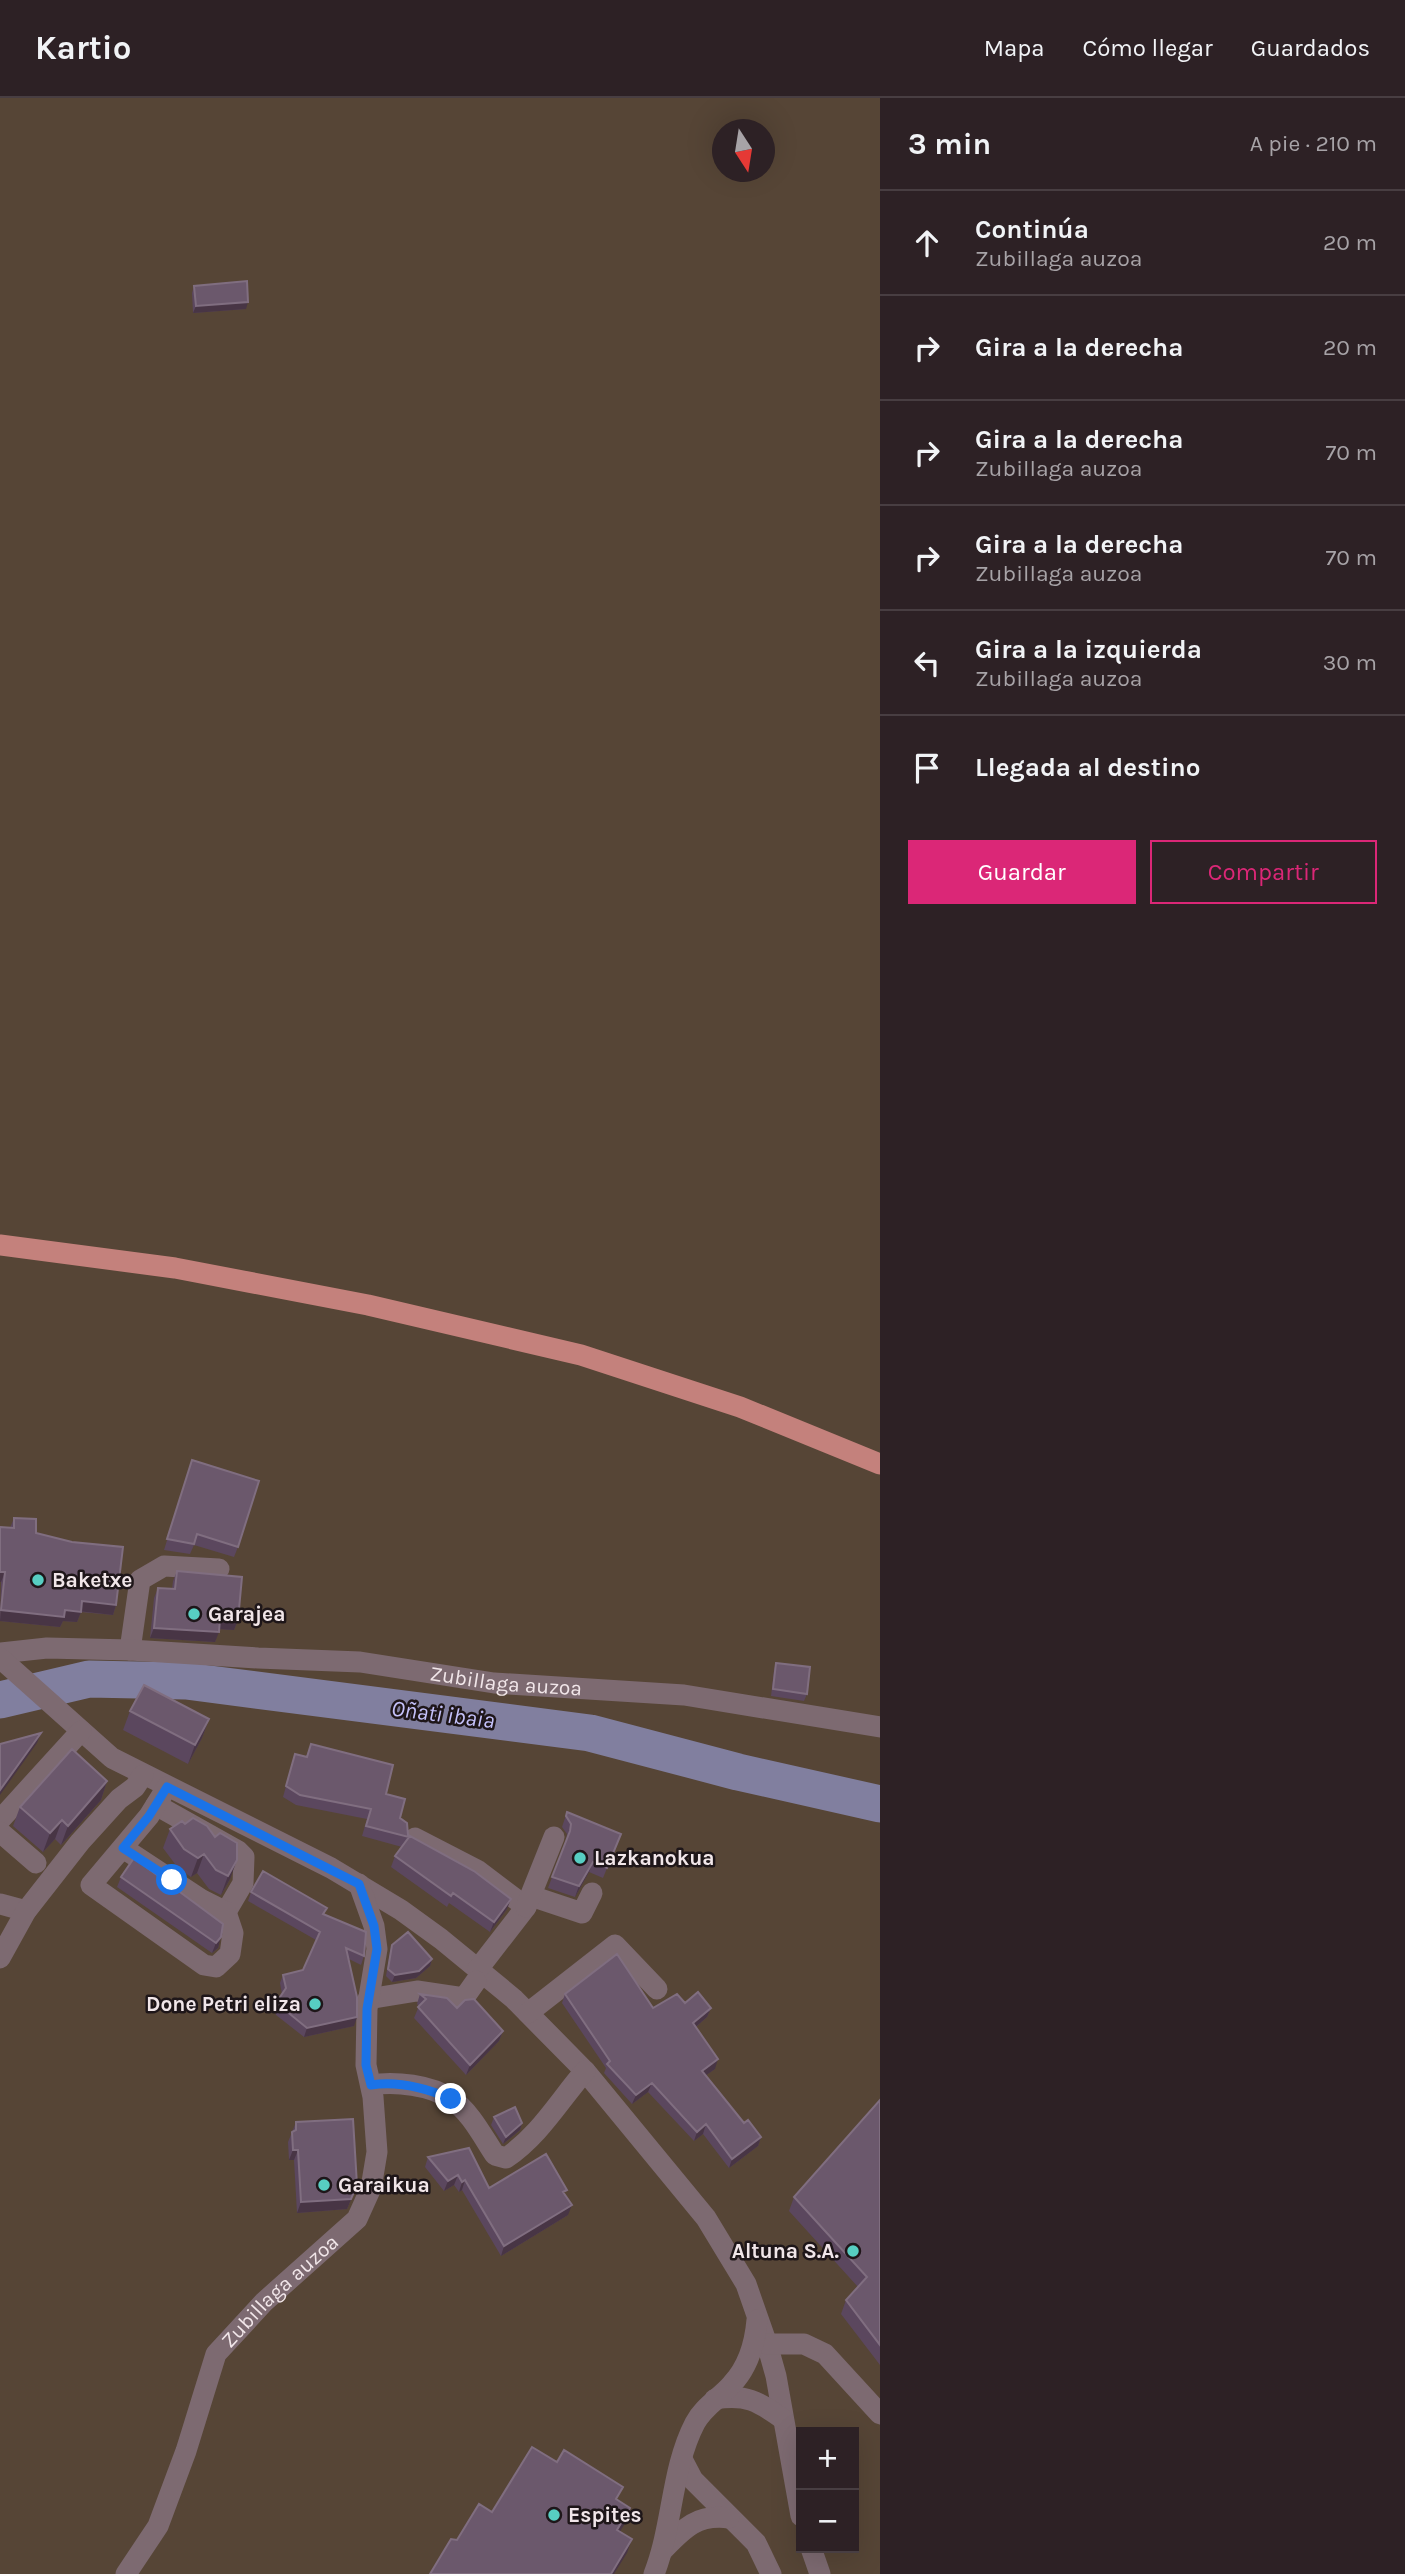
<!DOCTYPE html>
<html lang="es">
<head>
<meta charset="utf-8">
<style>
	:root { --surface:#2d2125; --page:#35292d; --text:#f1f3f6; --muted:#a7a3a7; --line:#483e42; --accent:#db2777 }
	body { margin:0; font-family:Karla,sans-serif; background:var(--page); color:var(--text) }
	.controls { position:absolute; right:21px; bottom:21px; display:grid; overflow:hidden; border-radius:0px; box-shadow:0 7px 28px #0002 }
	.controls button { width:63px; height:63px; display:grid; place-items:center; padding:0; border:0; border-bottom:2px solid var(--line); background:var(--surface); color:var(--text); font:35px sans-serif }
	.compass { position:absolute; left:712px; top:21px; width:63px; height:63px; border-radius:50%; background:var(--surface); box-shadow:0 7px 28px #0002; rotate:168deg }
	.stop { position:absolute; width:21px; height:21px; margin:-16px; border:5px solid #1a73e8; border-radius:50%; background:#fff }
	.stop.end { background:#1a73e8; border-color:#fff; box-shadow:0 2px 7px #0008 }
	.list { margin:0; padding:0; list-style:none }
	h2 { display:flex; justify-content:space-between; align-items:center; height:91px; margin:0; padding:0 28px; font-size:30px }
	h2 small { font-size:23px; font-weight:400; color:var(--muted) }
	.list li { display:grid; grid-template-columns:46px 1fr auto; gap:21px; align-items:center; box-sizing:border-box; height:105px; padding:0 28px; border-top:2px solid var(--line) }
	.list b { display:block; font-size:26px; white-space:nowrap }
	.list p { margin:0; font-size:23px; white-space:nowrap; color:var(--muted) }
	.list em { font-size:23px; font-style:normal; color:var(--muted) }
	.actions { display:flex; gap:14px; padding:21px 28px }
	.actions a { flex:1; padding:16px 0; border:2px solid var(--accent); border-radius:0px; text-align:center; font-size:24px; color:var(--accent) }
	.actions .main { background:var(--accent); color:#fff }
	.icon { flex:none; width:38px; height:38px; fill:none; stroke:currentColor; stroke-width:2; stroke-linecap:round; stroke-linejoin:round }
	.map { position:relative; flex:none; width:880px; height:2476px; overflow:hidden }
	header { display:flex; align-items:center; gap:42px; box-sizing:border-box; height:98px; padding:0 35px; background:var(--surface); border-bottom:2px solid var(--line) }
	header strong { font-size:33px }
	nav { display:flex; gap:38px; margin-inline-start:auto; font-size:24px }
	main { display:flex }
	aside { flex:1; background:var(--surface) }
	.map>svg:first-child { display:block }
</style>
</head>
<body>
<header>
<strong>Kartio</strong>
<nav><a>Mapa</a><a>Cómo llegar</a><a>Guardados</a></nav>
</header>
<main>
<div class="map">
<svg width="880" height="2476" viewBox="0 0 880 2476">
	<rect width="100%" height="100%" fill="#3c2c31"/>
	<path fill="#564536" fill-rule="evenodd" d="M0 0H880V2476H0ZM722 32H764V74H722ZM801 2334H854V2450H801Z"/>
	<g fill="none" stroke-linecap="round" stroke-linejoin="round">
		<path stroke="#817f9f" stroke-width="37" d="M0 1602 89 1581 186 1583 590 1635 738 1674 880 1706"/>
		<g stroke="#7d6a71" stroke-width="21">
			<path d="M130 1552 140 1482 164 1468 219 1471"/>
			<path id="s1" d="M0 1555 47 1550 130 1552 258 1560 360 1564 494 1585 684 1597 880 1629"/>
			<path d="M0 1560 112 1660 331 1770 401 1812 441 1841 514 1901 585 1973 706 2120 746 2186 767 2246 776 2278 801 2418"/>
			<path d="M156 1707 238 1753 244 1759 243 1785 226 1814"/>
			<path d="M0 1722 81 1633"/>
			<path d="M0 1734 36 1765"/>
			<path d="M415 1740 477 1772 526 1809 478 1871"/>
			<path d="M123 1750 202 1802 226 1814 233 1835 230 1856 216 1869 204 1867 91 1787 149 1718 167 1689"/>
			<path d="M531 1798 582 1815 592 1795"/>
			<path d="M0 1806 26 1813"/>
			<path d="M526 1809 554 1739"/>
			<path d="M0 1860 26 1813 80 1744 119 1701 135 1689 143 1677"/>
			<path d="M368 1901 417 1893 464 1900 476 1883"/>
			<path d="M528 1915 615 1847 657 1891"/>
			<path d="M371 1987C395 1983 431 1987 451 2001 470 2013 483 2039 495 2057L506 2060C539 2038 559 2003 585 1973"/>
			<path d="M767 2246H804L825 2256 880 2316"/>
			<path d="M715 2301C746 2296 758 2303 783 2321"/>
			<path d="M682 2361 693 2382 756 2445 771 2476"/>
			<path d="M811 2450 820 2476"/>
			<path d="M663 2452C684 2430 697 2416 729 2420"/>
			<path id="s2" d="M126 2476 158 2428 186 2353 216 2256 264 2204 357 2121 371 2090 377 2054 373 1999 366 1967 367 1911 377 1851 374 1828 359 1786"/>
			<path d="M654 2476C673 2428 671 2371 695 2325 703 2309 720 2300 732 2286 748 2269 755 2245 757 2222"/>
		</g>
		<path stroke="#c4817c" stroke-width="21" d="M0 1147 175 1170 368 1207 581 1257 740 1309 880 1366"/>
	</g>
	<path fill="#5b475e" d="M194 188 246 211 193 215 192 195Z
		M189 1372 238 1449 234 1459 194 1447 190 1456 164 1452Z
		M14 1420 36 1435 116 1507 113 1517 81 1514 77 1524 63 1523 60 1529 0 1523 1 1484H0V1430H10Z
		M177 1473 238 1522 234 1532 219 1531 215 1544 150 1540 154 1500 158 1490 172 1491 173 1483Z
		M776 1565 807 1596 804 1603 771 1598 774 1572Z
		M130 1613 209 1621 202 1640 188 1666 123 1632Z
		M311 1646 386 1696 408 1737 507 1811 490 1834 449 1805 447 1809 391 1769 395 1758 402 1749 362 1738 367 1721 296 1707 283 1699 295 1656 306 1659Z
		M107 1683 101 1702 61 1747 55 1741 43 1754 13 1728 20 1709Z
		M567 1714 621 1736 603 1780 589 1774 575 1799 548 1790 566 1742 567 1736 562 1729Z
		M185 1726 230 1781 221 1797 209 1791 197 1775 191 1779 178 1770 163 1750 170 1731Z
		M121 1779 223 1826 218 1850 212 1855 117 1789Z
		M251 1794 325 1816 364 1858 361 1867 349 1861 354 1928 304 1939 276 1917 274 1911 278 1902 282 1896 280 1885 283 1877 303 1872 316 1842 248 1803Z
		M392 1847 432 1861 430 1868 416 1880 392 1884 386 1878 390 1854Z
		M420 1896 457 1910 503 1933 499 1943 466 1977 414 1920 419 1908 417 1906Z
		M565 1896 653 1910 685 1905 711 1910 707 1919 696 1929 715 1971 706 1977 744 2025 761 2039 758 2048 729 2070 703 2036 694 2043 648 1994 632 2006 604 1975 606 1970 562 1905Z
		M880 2002V2267L841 2216 846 2202 858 2189 789 2113 794 2099Z
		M494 2019 522 2025 520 2032 503 2046 491 2027Z
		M296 2024 357 2087 347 2111 297 2115 294 2062H289L288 2044Z
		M428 2059 489 2090 565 2097 568 2117 501 2158 462 2092 459 2094 454 2087 444 2093 425 2069Z"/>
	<path fill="#483545" d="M248 204 246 211 193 215 196 208Z
		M0 1474H5L1 1484H0Z
		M82 1503 116 1507 113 1517 78 1513Z
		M1 1512H65L81 1514 77 1524 63 1523 60 1529 0 1523Z
		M220 1520 238 1522 234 1532 217 1531Z
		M154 1530 219 1534 215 1544 150 1540Z
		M209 1621 202 1640 188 1666 195 1647Z
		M41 1635 37 1645 0 1697V1692Z
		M107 1683 101 1702 61 1747 68 1728Z
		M62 1722 55 1741 43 1754 50 1735Z
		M204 1756 197 1775 191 1779 198 1760Z
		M237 1762 230 1781 221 1797 228 1778Z
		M593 1764 589 1774 575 1799 579 1788Z
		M511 1801 507 1811 490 1834 494 1824Z
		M221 1839 218 1850 212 1855 216 1845Z
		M432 1861 430 1868 416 1880 392 1884 395 1877Z
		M711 1910 707 1919 690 1934 693 1925Z
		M357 1919 354 1928 304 1939 307 1930Z
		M503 1933 499 1943 466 1977 470 1967Z
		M718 1961 715 1971 699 1982 702 1973Z
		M652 1985 648 1994 632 2006 636 1997Z
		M522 2025 520 2032 503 2046 506 2039Z
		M706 2026 703 2036 694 2043 697 2034Z
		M761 2039 758 2048 729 2070 732 2061Z
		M293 2052H298L294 2062H289Z
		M458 2077 454 2087 444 2093 448 2083Z
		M465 2082 462 2092 459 2094 462 2084Z
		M357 2087 347 2111 297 2115 301 2104Z
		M572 2107 568 2117 501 2158 504 2148Z
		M630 2410 626 2424 612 2446 617 2432Z
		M632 2441 627 2455 614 2476H611Z"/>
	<path fill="#6b586c" stroke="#806e80" stroke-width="2" d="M247 183 248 204 196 208 194 188Z
		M192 1362 259 1383 238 1449 197 1436 194 1446 167 1441Z
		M14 1420 36 1421V1435L72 1444 123 1449 116 1507 82 1503 81 1514 65 1512 64 1519 1 1512 5 1474H0V1429L14 1430Z
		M177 1473 242 1479 238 1522 220 1520 219 1534 154 1530 158 1490 175 1491Z
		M776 1565 810 1569 807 1596 773 1591Z
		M144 1587 209 1621 195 1647 130 1613Z
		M41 1635 0 1692V1646Z
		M311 1646 393 1667 386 1696 405 1701 400 1720 407 1725 408 1737 474 1773 511 1801 494 1824 453 1795 451 1798 395 1758 409 1739 366 1728 371 1711 300 1697 286 1688 295 1656 307 1659Z
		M72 1651 107 1683 68 1728 62 1722 50 1735 20 1709Z
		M567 1714 621 1736 607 1770 593 1764 579 1788 552 1779 570 1733 571 1726 566 1718Z
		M193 1720 207 1728 215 1739 220 1735 237 1745V1762L228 1778 216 1772 204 1756 198 1760 184 1751 170 1731 182 1723 185 1726Z
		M134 1760 223 1826 221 1839 216 1845 121 1779Z
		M263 1773 327 1810 323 1816 366 1834 364 1858 346 1850 357 1899V1919L307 1930 280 1908 278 1902 286 1890 283 1877 303 1872 320 1834 251 1794Z
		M408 1834 432 1861 419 1873 395 1877 388 1871 392 1847Z
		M617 1856 653 1910 677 1896 685 1905 698 1894 711 1910 693 1925 718 1961 702 1973 744 2025 748 2022 761 2039 732 2061 706 2026 697 2034 652 1985 636 1997 607 1966 610 1963 565 1896Z
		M420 1896 447 1900 457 1910 465 1902 474 1901 503 1933 470 1967 418 1909 426 1901Z
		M880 2002V2247L846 2202 867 2179 794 2099Z
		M515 2009 522 2025 506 2039 494 2019Z
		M353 2021 357 2087 351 2101 301 2104 298 2052H293L292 2034 296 2032V2024Z
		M469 2050 489 2090 546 2056 567 2092 563 2094 572 2107 504 2148 465 2082 462 2084 458 2077 448 2083 428 2059Z
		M532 2349 557 2364 564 2352 623 2389 616 2401 630 2410 617 2432 632 2441 611 2476H430L451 2441 457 2442 479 2406 492 2414Z"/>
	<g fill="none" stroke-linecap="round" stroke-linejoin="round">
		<path stroke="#1a73e8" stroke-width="9" d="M172 1782 123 1750 149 1718 167 1689 359 1786 374 1828 377 1851 367 1911 366 1967 371 1987C398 1983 426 1990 451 2001"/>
	</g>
	<g fill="#57cec2" stroke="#1e1619" stroke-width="2.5">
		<circle cx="38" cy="1482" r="7"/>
		<circle cx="194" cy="1516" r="7"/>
		<circle cx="580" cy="1760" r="7"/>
		<circle cx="315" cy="1906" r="7"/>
		<circle cx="324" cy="2087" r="7"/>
		<circle cx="853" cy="2153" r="7"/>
		<circle cx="554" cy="2417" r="7"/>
	</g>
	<g text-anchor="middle" stroke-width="5" stroke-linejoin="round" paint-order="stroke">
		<g font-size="21" font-weight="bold" fill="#f1e6e9" stroke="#1e1619" text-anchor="start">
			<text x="52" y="1489">Baketxe</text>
			<text x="208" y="1523">Garajea</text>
			<text x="594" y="1767">Lazkanokua</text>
			<text x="301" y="1913" text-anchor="end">Done Petri eliza</text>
			<text x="338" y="2094">Garaikua</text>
			<text x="839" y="2160" text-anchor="end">Altuna S.A.</text>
			<text x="568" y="2424">Espites</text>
		</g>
		<g font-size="21" fill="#f1e6e9" stroke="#1e1619">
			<text dy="7" stroke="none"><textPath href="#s1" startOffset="508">Zubillaga auzoa</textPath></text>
			<text dy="7" stroke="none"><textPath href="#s2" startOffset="329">Zubillaga auzoa</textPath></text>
		</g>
		<g font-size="23" font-style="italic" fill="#c4c1f9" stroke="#1e1619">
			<text transform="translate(443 1616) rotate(7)" y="8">Oñati ibaia</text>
		</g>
	</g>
</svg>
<div class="controls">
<button>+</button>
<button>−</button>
</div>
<svg class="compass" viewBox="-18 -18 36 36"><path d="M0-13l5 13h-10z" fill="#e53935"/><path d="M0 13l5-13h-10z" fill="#a7a3a7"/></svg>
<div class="stop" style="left:172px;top:1782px"></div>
<div class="stop end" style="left:451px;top:2001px"></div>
</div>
<aside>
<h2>3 min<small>A pie · 210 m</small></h2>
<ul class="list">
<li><svg class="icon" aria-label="ahead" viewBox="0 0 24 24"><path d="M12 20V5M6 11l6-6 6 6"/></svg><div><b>Continúa</b><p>Zubillaga auzoa</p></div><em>20 m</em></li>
<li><svg class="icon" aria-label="right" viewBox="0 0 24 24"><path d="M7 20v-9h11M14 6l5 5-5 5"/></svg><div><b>Gira a la derecha</b></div><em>20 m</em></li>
<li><svg class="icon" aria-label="right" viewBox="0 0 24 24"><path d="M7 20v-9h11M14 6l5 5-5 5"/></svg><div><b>Gira a la derecha</b><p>Zubillaga auzoa</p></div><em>70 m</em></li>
<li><svg class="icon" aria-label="right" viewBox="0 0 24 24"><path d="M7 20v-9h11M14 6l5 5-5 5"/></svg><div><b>Gira a la derecha</b><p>Zubillaga auzoa</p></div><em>70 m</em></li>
<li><svg class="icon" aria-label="left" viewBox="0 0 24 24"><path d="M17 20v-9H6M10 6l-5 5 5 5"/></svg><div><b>Gira a la izquierda</b><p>Zubillaga auzoa</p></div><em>30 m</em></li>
<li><svg class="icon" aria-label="arrive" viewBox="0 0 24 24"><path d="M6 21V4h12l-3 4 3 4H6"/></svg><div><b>Llegada al destino</b></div></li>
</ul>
<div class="actions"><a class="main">Guardar</a><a>Compartir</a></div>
</aside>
</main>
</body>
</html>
